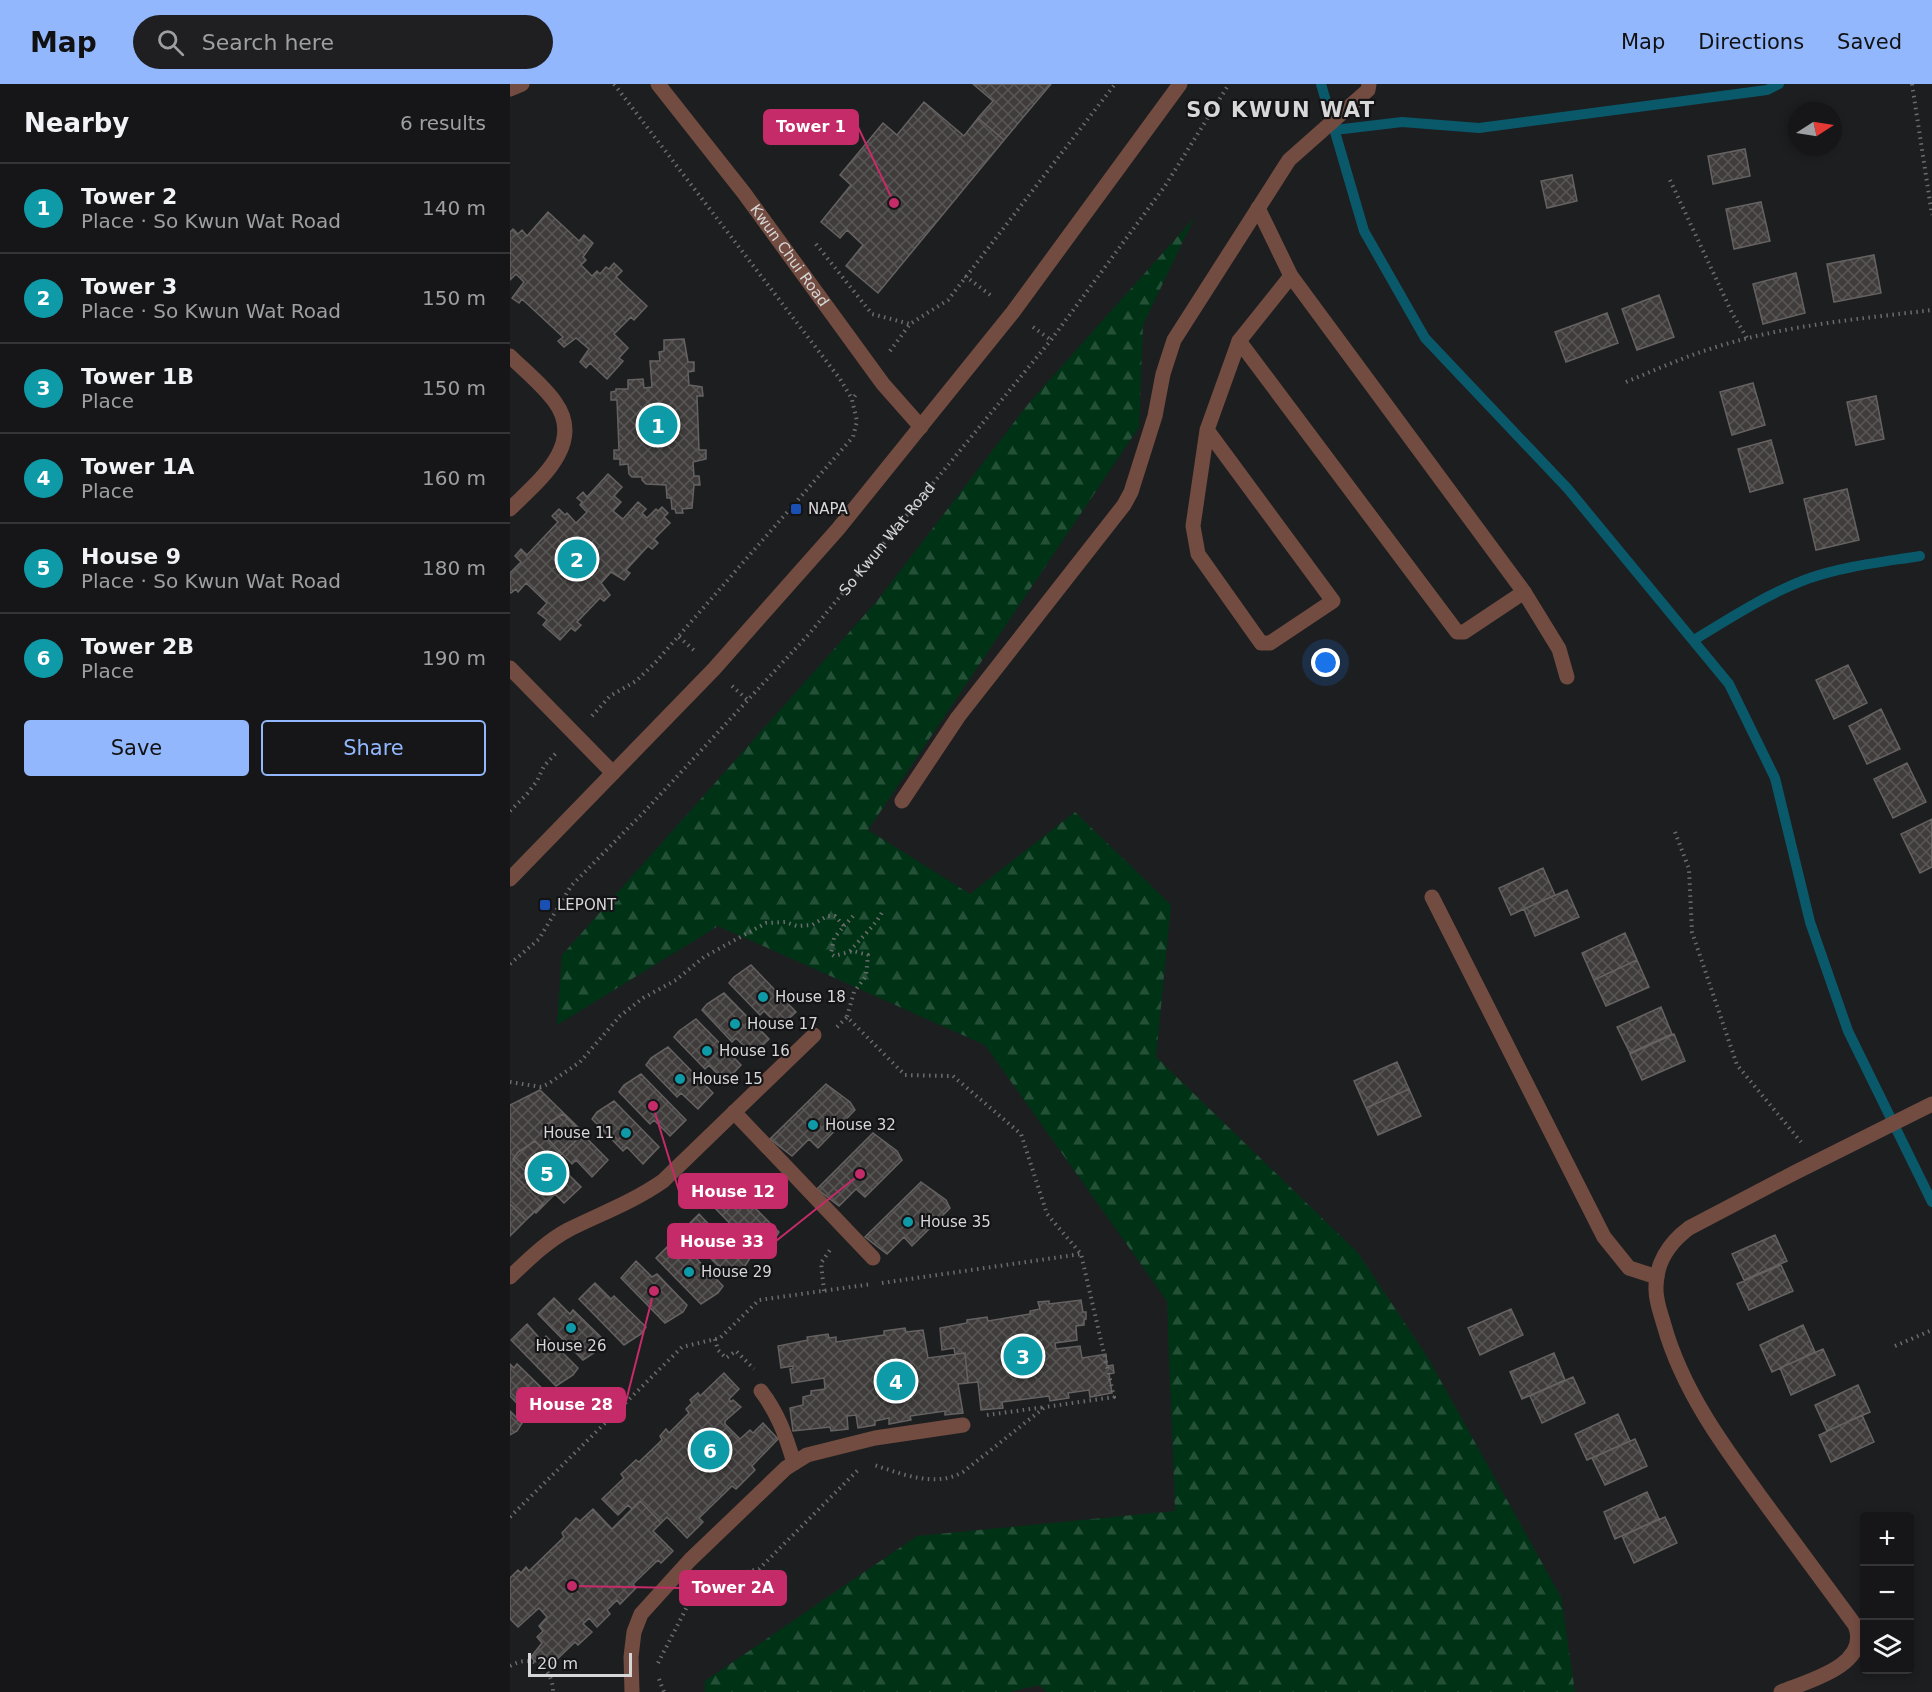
<!DOCTYPE html>
<html lang="en">
<head>
<meta charset="utf-8">
<style>
	:root { --surface:#161618; --page:#1f1f21; --text:#f1f3f6; --muted:#9e9fa2; --line:#353537; --accent:#92b7fd }
	body { margin:0; font-family:"DejaVu Sans",sans-serif; background:var(--page); color:var(--text) }
	.controls { position:absolute; right:18px; bottom:18px; display:grid; overflow:hidden; border-radius:6px; box-shadow:0 3px 9px #0003 }
	.controls button { width:54px; height:54px; display:grid; place-items:center; padding:0; border:0; border-bottom:2px solid var(--line); background:var(--surface); color:var(--text); font:30px sans-serif }
	.compass { position:absolute; left:1278px; top:18px; width:54px; height:54px; border-radius:50%; background:var(--surface); box-shadow:0 3px 9px #0003; rotate:78deg }
	.scale { position:absolute; left:18px; bottom:15px; width:104px; box-sizing:border-box; padding-left:6px; border:3px solid #d7d7d8; border-top:0; font-size:16px; line-height:21px; white-space:nowrap; color:#d7d7d8; -webkit-text-stroke:4px #141417; paint-order:stroke }
	.you { position:absolute; left:816px; top:579px; width:21px; height:21px; margin:-15px; border:4px solid #fff; border-radius:50%; background:#1a73e8; box-shadow:0 0 0 9px #1a73e833 }
	.badge { display:grid; place-items:center; width:39px; height:39px; border-radius:50%; background:var(--accent); color:#fff; font-size:20px; font-weight:700 }
	.pin { position:absolute; translate:-50% -50%; border:3px solid #fff; box-shadow:0 2px 6px #0006 }
	.list { margin:0; padding:0; list-style:none }
	h2 { display:flex; justify-content:space-between; align-items:center; height:78px; margin:0; padding:0 24px; font-size:26px }
	h2 small { font-size:20px; font-weight:400; color:var(--muted) }
	.list li { display:grid; grid-template-columns:39px 1fr auto; gap:18px; align-items:center; box-sizing:border-box; height:90px; padding:0 24px; border-top:2px solid var(--line) }
	.list b { display:block; font-size:22px; white-space:nowrap }
	.list p { margin:0; font-size:20px; white-space:nowrap; color:var(--muted) }
	.list em { font-size:20px; font-style:normal; color:var(--muted) }
	.actions { display:flex; gap:12px; padding:18px 24px }
	.actions a { flex:1; padding:14px 0; border:2px solid var(--accent); border-radius:6px; text-align:center; font-size:21px; color:var(--accent) }
	.actions .main { background:var(--accent); color:#111 }
	.icon { flex:none; width:33px; height:33px; fill:none; stroke:currentColor; stroke-width:2; stroke-linecap:round; stroke-linejoin:round }
	.map { position:relative; flex:none; width:1422px; height:1608px; overflow:hidden }
	header { display:flex; align-items:center; gap:36px; box-sizing:border-box; height:84px; padding:0 30px; background:var(--accent); color:#111 }
	header strong { font-size:28px }
	nav { display:flex; gap:33px; margin-inline-start:auto; font-size:21px }
	.search { width:420px; height:54px; background:var(--page); display:flex; align-items:center; gap:15px; box-sizing:border-box; padding:0 21px; border-radius:33px; color:var(--muted); font-size:22px }
	main { display:flex }
	aside { flex:1; background:var(--surface) }
	.map>svg:first-child { display:block }
</style>
</head>
<body>
<header>
<strong>Map</strong>
<div class="search"><svg class="icon" aria-label="search" viewBox="0 0 24 24"><circle cx="10" cy="10" r="6"/><path d="M15 15l6 6"/></svg>Search here</div>
<nav><a>Map</a><a>Directions</a><a>Saved</a></nav>
</header>
<main>
<aside>
<h2>Nearby<small>6 results</small></h2>
<ul class="list">
<li><span class="badge" style="background:#0f9aa8">1</span><div><b>Tower 2</b><p>Place · So Kwun Wat Road</p></div><em>140 m</em></li>
<li><span class="badge" style="background:#0f9aa8">2</span><div><b>Tower 3</b><p>Place · So Kwun Wat Road</p></div><em>150 m</em></li>
<li><span class="badge" style="background:#0f9aa8">3</span><div><b>Tower 1B</b><p>Place</p></div><em>150 m</em></li>
<li><span class="badge" style="background:#0f9aa8">4</span><div><b>Tower 1A</b><p>Place</p></div><em>160 m</em></li>
<li><span class="badge" style="background:#0f9aa8">5</span><div><b>House 9</b><p>Place · So Kwun Wat Road</p></div><em>180 m</em></li>
<li><span class="badge" style="background:#0f9aa8">6</span><div><b>Tower 2B</b><p>Place</p></div><em>190 m</em></li>
</ul>
<div class="actions"><a class="main">Save</a><a>Share</a></div>
</aside>
<div class="map">
<svg width="1422" height="1608" viewBox="0 0 1422 1608">
	<defs>
		<pattern id="forest-firs" width="22" height="20" patternUnits="userSpaceOnUse" patternTransform="scale(1.5)"><rect width="22" height="20" fill="#003316"/><path d="M5 1l3.5 6h-7zM16 11l3.5 6h-7z" fill="#245037"/></pattern>
		<pattern id="building-cross-hatch" width="8" height="8" patternUnits="userSpaceOnUse" patternTransform="scale(1.5)"><rect width="8" height="8" fill="#3f3c3b"/><path d="M0 0l8 8M0 8l8-8" fill="none" stroke="#5a5757"/></pattern>
	</defs>
	<rect width="100%" height="100%" fill="#1d1e20"/>
	<path fill="url(#forest-firs)" d="M684 134 633 241 629 343 358 746 460 810 565 728 661 821 646 973 848 1169 918 1274 1051 1513 1065 1608H537L529 1601 500 1608H195V1597L407 1452 665 1427 657 1217 475 961 208 842 47 941 52 871 367 517 519 319Z"/>
	<g fill="none" stroke-linecap="round" stroke-linejoin="round">
		<path stroke="#0a596b" stroke-width="10" d="M811 0 854 147 915 254 1058 405 1219 600 1265 694 1300 838 1338 947 1422 1118
			M825 46 892 38 969 44 1257 6 1269 0
			M1184 556C1220 534 1257 510 1297 495 1334 482 1373 478 1410 472"/>
	</g>
	<path fill="url(#building-cross-hatch)" stroke="#666262" stroke-width="1.5" d="M463 0H541L494 56 468 34 483 17Z
		M414 18 454 52 468 34 494 56 368 209 336 182 353 161 337 146 330 154 311 138 341 101 330 91 373 39 387 51Z
		M1235 65 1240 92 1203 100 1198 72Z
		M1062 91 1067 117 1037 124 1031 97Z
		M1251 118 1260 157 1224 165 1216 125Z
		M38 128 69 157 74 151 83 159 73 173 76 176 71 181 82 192 87 187 90 190 96 183 99 185 104 179 112 187 106 193 137 222 124 236 121 233 104 250 118 264 109 274 113 277 97 295 80 279 76 284 70 278 79 265 66 254 54 263 48 257 53 253 12 215 9 219 2 214 14 198 6 190 0 196V148L3 145 8 150 12 146 17 152Z
		M1364 171 1371 209 1324 218 1317 180Z
		M1286 189 1295 229 1253 240 1243 200Z
		M1149 211 1164 253 1127 266 1112 225Z
		M1097 229 1108 259 1056 278 1045 248Z
		M174 255 178 278H184V287L178 288 179 301 192 303 193 312H187L189 366H196V375L183 378 184 392H189L190 401H184L182 424 172 425 173 429H166L165 425H162L161 414H157L156 401 136 400 132 396V393H122L119 390 118 380 110 381V375H104V366H109L107 316H101V308L106 307V305H118V296L133 295 134 304 142 303 140 277H150L149 268 154 267V256Z
		M1243 299 1255 341 1222 351 1210 308Z
		M1366 312 1374 355 1346 361 1337 318Z
		M1261 356 1273 399 1240 408 1228 365Z
		M98 390 112 403 104 412 111 418 103 427 113 435 128 418 136 425 132 429 137 434 146 425 148 427 152 423 158 429 154 433 160 439 144 455 148 459 142 465 138 462 116 486 120 489 114 496 101 488 91 499 100 511 94 517 90 514 67 538 71 541 65 547 61 544 50 556 33 541 37 536 28 529 37 519 16 499 8 508 6 505 1 509 0 508V489L11 478 5 472 11 465 17 471 48 438 42 432 49 425 55 431 57 429 66 439 77 428 70 421 72 418 67 414 73 408 77 413Z
		M1337 405 1349 456 1306 466 1294 415Z
		M1338 581 1357 619 1324 635 1306 596Z
		M1371 625 1390 665 1357 680 1339 642Z
		M1397 679 1416 718 1383 734 1364 695Z
		M1422 735V783L1410 789 1391 750Z
		M1033 784 1045 811 1001 831 989 804Z
		M1057 806 1069 833 1025 852 1014 825Z
		M1115 849 1127 876 1084 896 1072 869Z
		M1127 876 1139 903 1096 922 1084 896Z
		M241 881 286 928 270 943 254 927 250 931 219 899 224 893Z
		M214 909 259 955 243 971 226 954 222 958 192 926 197 920Z
		M1151 923 1162 950 1120 969 1107 943Z
		M186 935 231 981 215 998 199 981 195 985 164 953 169 947Z
		M1164 950 1175 977 1132 996 1120 970Z
		M158 963 203 1009 188 1025 171 1009 167 1013 136 981 141 974Z
		M887 978 899 1005 856 1024 844 997Z
		M131 990 176 1036 160 1052 144 1036 140 1040 109 1008 114 1001Z
		M316 1000 340 1018 345 1026 308 1064 299 1055 282 1072 260 1055Z
		M899 1005 911 1032 868 1051 856 1024Z
		M30 1006 74 1049 42 1079 58 1097 26 1129 25 1127 0 1152V1021Z
		M104 1017 149 1063 133 1080 117 1063 113 1067 82 1035 87 1028Z
		M53 1030 98 1076 82 1093 66 1076 62 1080 31 1048 35 1041Z
		M363 1049 387 1067 392 1076 355 1113 346 1105 329 1122 307 1105Z
		M25 1057 71 1103 54 1119 38 1103 35 1107 3 1075 8 1068Z
		M0 1087 33 1120 16 1136 0 1120Z
		M411 1098 436 1116 440 1124 402 1162 394 1153 377 1170 355 1153Z
		M218 1104 234 1121 238 1117 269 1148 264 1156 247 1167 202 1121Z
		M189 1130 205 1147 210 1143 240 1174 235 1182 218 1192 173 1146Z
		M1265 1151 1277 1177 1234 1196 1222 1170Z
		M162 1158 178 1174 182 1170 213 1202 208 1209 191 1220 146 1174Z
		M126 1177 142 1193 147 1190 177 1221 173 1228 155 1239 111 1194Z
		M1271 1181 1283 1207 1239 1226 1227 1200Z
		M85 1199 101 1215 104 1212 136 1243 131 1250 114 1261 69 1215Z
		M44 1214 60 1230 63 1226 95 1257 90 1265 73 1276 28 1230Z
		M571 1216 573 1228H576V1235L574 1236V1241L566 1242 567 1256 545 1259 546 1265 570 1262 572 1274 596 1270 597 1282 603 1281 604 1289 599 1290 602 1309 580 1313 579 1306 558 1309 559 1314 540 1317 539 1312 492 1318 493 1324 471 1326 468 1298 458 1299 455 1269 445 1270 444 1264 432 1266 430 1244 457 1239V1236L477 1233 478 1237 520 1230V1227L530 1225 528 1218 539 1217V1220Z
		M1001 1225 1013 1251 970 1271 958 1244Z
		M17 1240 32 1257 36 1252 68 1284 63 1291 46 1302 1 1256Z
		M1293 1241 1305 1268 1262 1288 1250 1261Z
		M395 1244 396 1248 413 1246 418 1274 455 1269 458 1299 448 1300 453 1329 435 1331V1327L400 1332 401 1336 379 1340V1334L365 1337V1341L348 1344 346 1331 337 1332 338 1345 321 1347 320 1343 283 1347 280 1324 293 1321V1313L301 1311V1307L315 1305 314 1294 282 1299 280 1285H283V1282L271 1284 268 1262 298 1256 297 1253 318 1250 319 1254 326 1253V1258L374 1251V1247Z
		M1313 1265 1325 1291 1281 1311 1270 1284Z
		M1044 1269 1055 1296 1012 1315 1000 1288Z
		M0 1280 4 1284 7 1280 39 1311 34 1318 17 1330 0 1312Z
		M214 1289 229 1305 219 1315 221 1318 223 1316 231 1323 215 1337V1340L230 1355 240 1346 243 1349 253 1339 268 1355 242 1382 245 1386 226 1405 222 1402 189 1434 193 1438 177 1454 157 1433 151 1439 130 1417 122 1425 118 1421 108 1431 92 1415 114 1394 111 1390 126 1376 129 1378 152 1356 150 1352 156 1345 159 1349 179 1329 176 1325 182 1319 180 1316 188 1309 190 1312Z
		M1063 1293 1075 1319 1032 1339 1020 1312Z
		M1348 1301 1360 1328 1317 1347 1305 1321Z
		M0 1327 12 1339 7 1347 0 1351Z
		M1108 1330 1120 1357 1077 1376 1065 1350Z
		M1352 1331 1364 1358 1321 1378 1309 1351Z
		M1125 1355 1137 1382 1095 1401 1082 1374Z
		M1137 1408 1149 1435 1105 1455 1094 1428Z
		M130 1417 151 1439 143 1447 163 1467 151 1479 148 1476 123 1500 126 1504 110 1520 107 1516 97 1526 100 1530 87 1543 79 1534 73 1540 82 1548 68 1561 65 1558 38 1584 30 1575 26 1578 21 1573 32 1559 27 1553 33 1547 29 1542 37 1533 29 1524 8 1543 0 1535V1494L8 1486 11 1489 16 1483 19 1487 54 1453 52 1449 66 1434 70 1437 83 1425 102 1445Z
		M1155 1433 1167 1459 1124 1479 1112 1452Z"/>
	<g fill="none" stroke-linecap="round" stroke-linejoin="round">
		<g stroke="#6b6c6d" stroke-width="4" stroke-dasharray="1.5 4.5" stroke-linecap="butt">
			<path d="M104 0 330 295 342 315"/>
			<path d="M1402 0 1422 131"/>
			<path d="M1160 96 1223 231 1237 254"/>
			<path d="M306 160 362 230 400 240"/>
			<path d="M455 192 483 213"/>
			<path d="M523 243 541 256"/>
			<path d="M380 267 400 240 438 216 605 0"/>
			<path d="M1116 298C1143 287 1169 275 1197 266 1267 242 1349 235 1422 226"/>
			<path d="M169 553 186 568"/>
			<path d="M222 602 239 617"/>
			<path d="M82 632 100 612 126 597 145 579 343 353 347 337 342 316 347 309"/>
			<path d="M0 727 17 710 27 697 34 682 48 667"/>
			<path d="M1165 748 1179 785 1182 848 1227 981 1291 1058"/>
			<path d="M334 842 345 830"/>
			<path d="M340 867C350 855 367 840 373 826"/>
			<path id="s1" d="M0 880 29 855 61 802 135 727 299 550 541 256 655 102 719 0"/>
			<path d="M327 943 337 933"/>
			<path d="M0 998 31 1003 38 1000 70 978 110 932 133 914 166 896 194 873 256 839 275 838 287 842 302 841 317 832H325L334 842 324 854 321 870 324 872 343 867 358 871 356 892 344 908 337 933 395 991 443 992 511 1050 537 1130 571 1170 604 1313 535 1323 453 1388C424 1404 393 1390 364 1381"/>
			<path d="M372 1199 571 1170"/>
			<path d="M314 1207 311 1179 320 1166"/>
			<path d="M205 1255 208 1266 216 1274 226 1267 244 1285"/>
			<path d="M1385 1262 1422 1246"/>
			<path d="M477 1331 535 1323"/>
			<path d="M0 1433 172 1263 210 1254 249 1216 362 1200"/>
			<path d="M196 1498 249 1485 349 1385"/>
			<path d="M148 1579 180 1517"/>
			<path d="M0 1582C22 1569 43 1583 43 1608"/>
			<path d="M149 1595 154 1608"/>
		</g>
		<g stroke="#734c41" stroke-width="15">
			<path id="s2" d="M148 0 234 109 373 300 411 343"/>
			<path d="M0 5 12 0"/>
			<path d="M729 257 947 548H954L1014 508 781 192 748 124"/>
			<path d="M0 272C15 287 33 301 45 318 76 361 27 398 0 425"/>
			<path d="M697 346 823 517 760 559H751L688 470 683 442 697 346 729 257 781 192"/>
			<path d="M1014 508 1049 565 1057 593"/>
			<path d="M0 584 103 689"/>
			<path d="M392 717 448 633 614 421 621 408 645 332 653 290 664 256 779 76 858 6 859 0"/>
			<path d="M0 795 204 585 328 445 503 228 670 0"/>
			<path d="M922 813 1094 1153 1119 1184 1147 1193"/>
			<path d="M224 1028 363 1174"/>
			<path d="M0 1193C17 1177 37 1157 58 1146 90 1130 123 1118 153 1097L304 951"/>
			<path d="M251 1307C268 1329 276 1352 284 1379"/>
			<path d="M122 1608 121 1573 124 1548 131 1530 180 1476 276 1384 297 1371 365 1354 453 1341"/>
			<path d="M1271 1608C1298 1597 1362 1581 1345 1541 1316 1502 1287 1462 1258 1423 1217 1367 1173 1309 1154 1241 1151 1230 1146 1218 1146 1206 1145 1180 1159 1159 1179 1144L1284 1089 1422 1020"/>
		</g>
	</g>
	<g fill="#1a4fb4" stroke="#141417" stroke-width="2">
		<rect x="280" y="419" width="12" height="12" rx="3"/>
		<rect x="29" y="815" width="12" height="12" rx="3"/>
	</g>
	<g fill="#0f9aa8" stroke="#141417" stroke-width="2">
		<circle cx="253" cy="913" r="6"/>
		<circle cx="225" cy="940" r="6"/>
		<circle cx="197" cy="967" r="6"/>
		<circle cx="170" cy="995" r="6"/>
		<circle cx="303" cy="1041" r="6"/>
		<circle cx="116" cy="1049" r="6"/>
		<circle cx="398" cy="1138" r="6"/>
		<circle cx="179" cy="1188" r="6"/>
		<circle cx="61" cy="1244" r="6"/>
	</g>
	<g text-anchor="middle" stroke-width="4.5" stroke-linejoin="round" paint-order="stroke">
		<g font-size="15" fill="#d7d7d8" stroke="#141417">
			<text dy="5" stroke="none"><textPath href="#s2" startOffset="216">Kwun Chui Road</textPath></text>
			<text dy="5" stroke="none"><textPath href="#s1" startOffset="570">So Kwun Wat Road</textPath></text>
		</g>
		<g font-size="15" fill="#d7d7d8" stroke="#141417" text-anchor="start">
			<text x="298" y="430">NAPA</text>
			<text x="47" y="826">LEPONT</text>
			<text x="265" y="918">House 18</text>
			<text x="237" y="945">House 17</text>
			<text x="209" y="972">House 16</text>
			<text x="182" y="1000">House 15</text>
			<text x="315" y="1046">House 32</text>
			<text x="104" y="1054" text-anchor="end">House 11</text>
			<text x="410" y="1143">House 35</text>
			<text x="191" y="1193">House 29</text>
			<text x="61" y="1267" text-anchor="middle">House 26</text>
		</g>
		<g font-size="21" font-weight="bold" letter-spacing="1.5" fill="#d7d7d8" stroke="#141417">
			<text x="771" y="33">SO KWUN WAT</text>
		</g>
	</g>
	<path fill="none" stroke="#c42b68" stroke-width="2" d="M384 119L348 43M143 1022L169 1107M350 1090L266 1157M144 1207L115 1321M62 1502L170 1504"/>
	<g fill="#c42b68" stroke="#141417" stroke-width="2">
		<circle cx="384" cy="119" r="6"/>
		<circle cx="143" cy="1022" r="6"/>
		<circle cx="350" cy="1090" r="6"/>
		<circle cx="144" cy="1207" r="6"/>
		<circle cx="62" cy="1502" r="6"/>
	</g>
	<g fill="#c42b68" stroke="#c42b68" stroke-width="2">
		<rect x="254" y="26" width="94" height="34" rx="6"/>
		<rect x="169" y="1090" width="108" height="34" rx="6"/>
		<rect x="158" y="1140" width="108" height="34" rx="6"/>
		<rect x="7" y="1304" width="108" height="34" rx="6"/>
		<rect x="170" y="1487" width="106" height="34" rx="6"/>
	</g>
	<g font-size="16" text-anchor="middle" font-weight="bold" fill="#fff">
		<text x="301" y="48">Tower 1</text>
		<text x="223" y="1113">House 12</text>
		<text x="212" y="1163">House 33</text>
		<text x="61" y="1326">House 28</text>
		<text x="223" y="1509">Tower 2A</text>
	</g>
</svg>
<div class="controls">
<button>+</button>
<button>−</button>
<button><svg class="icon" aria-label="layers" viewBox="0 0 24 24"><path d="M12 4l9 5-9 5-9-5zM3 14l9 5 9-5"/></svg></button>
</div>
<svg class="compass" viewBox="-18 -18 36 36"><path d="M0-13l5 13h-10z" fill="#e53935"/><path d="M0 13l5-13h-10z" fill="#9e9fa2"/></svg>
<div class="scale">20 m</div>
<div class="you"></div>
<div class="pin badge" style="left:148px;top:341px;background:#0f9aa8">1</div>
<div class="pin badge" style="left:67px;top:475px;background:#0f9aa8">2</div>
<div class="pin badge" style="left:513px;top:1272px;background:#0f9aa8">3</div>
<div class="pin badge" style="left:386px;top:1297px;background:#0f9aa8">4</div>
<div class="pin badge" style="left:37px;top:1089px;background:#0f9aa8">5</div>
<div class="pin badge" style="left:200px;top:1366px;background:#0f9aa8">6</div>
</div>
</main>
</body>
</html>
